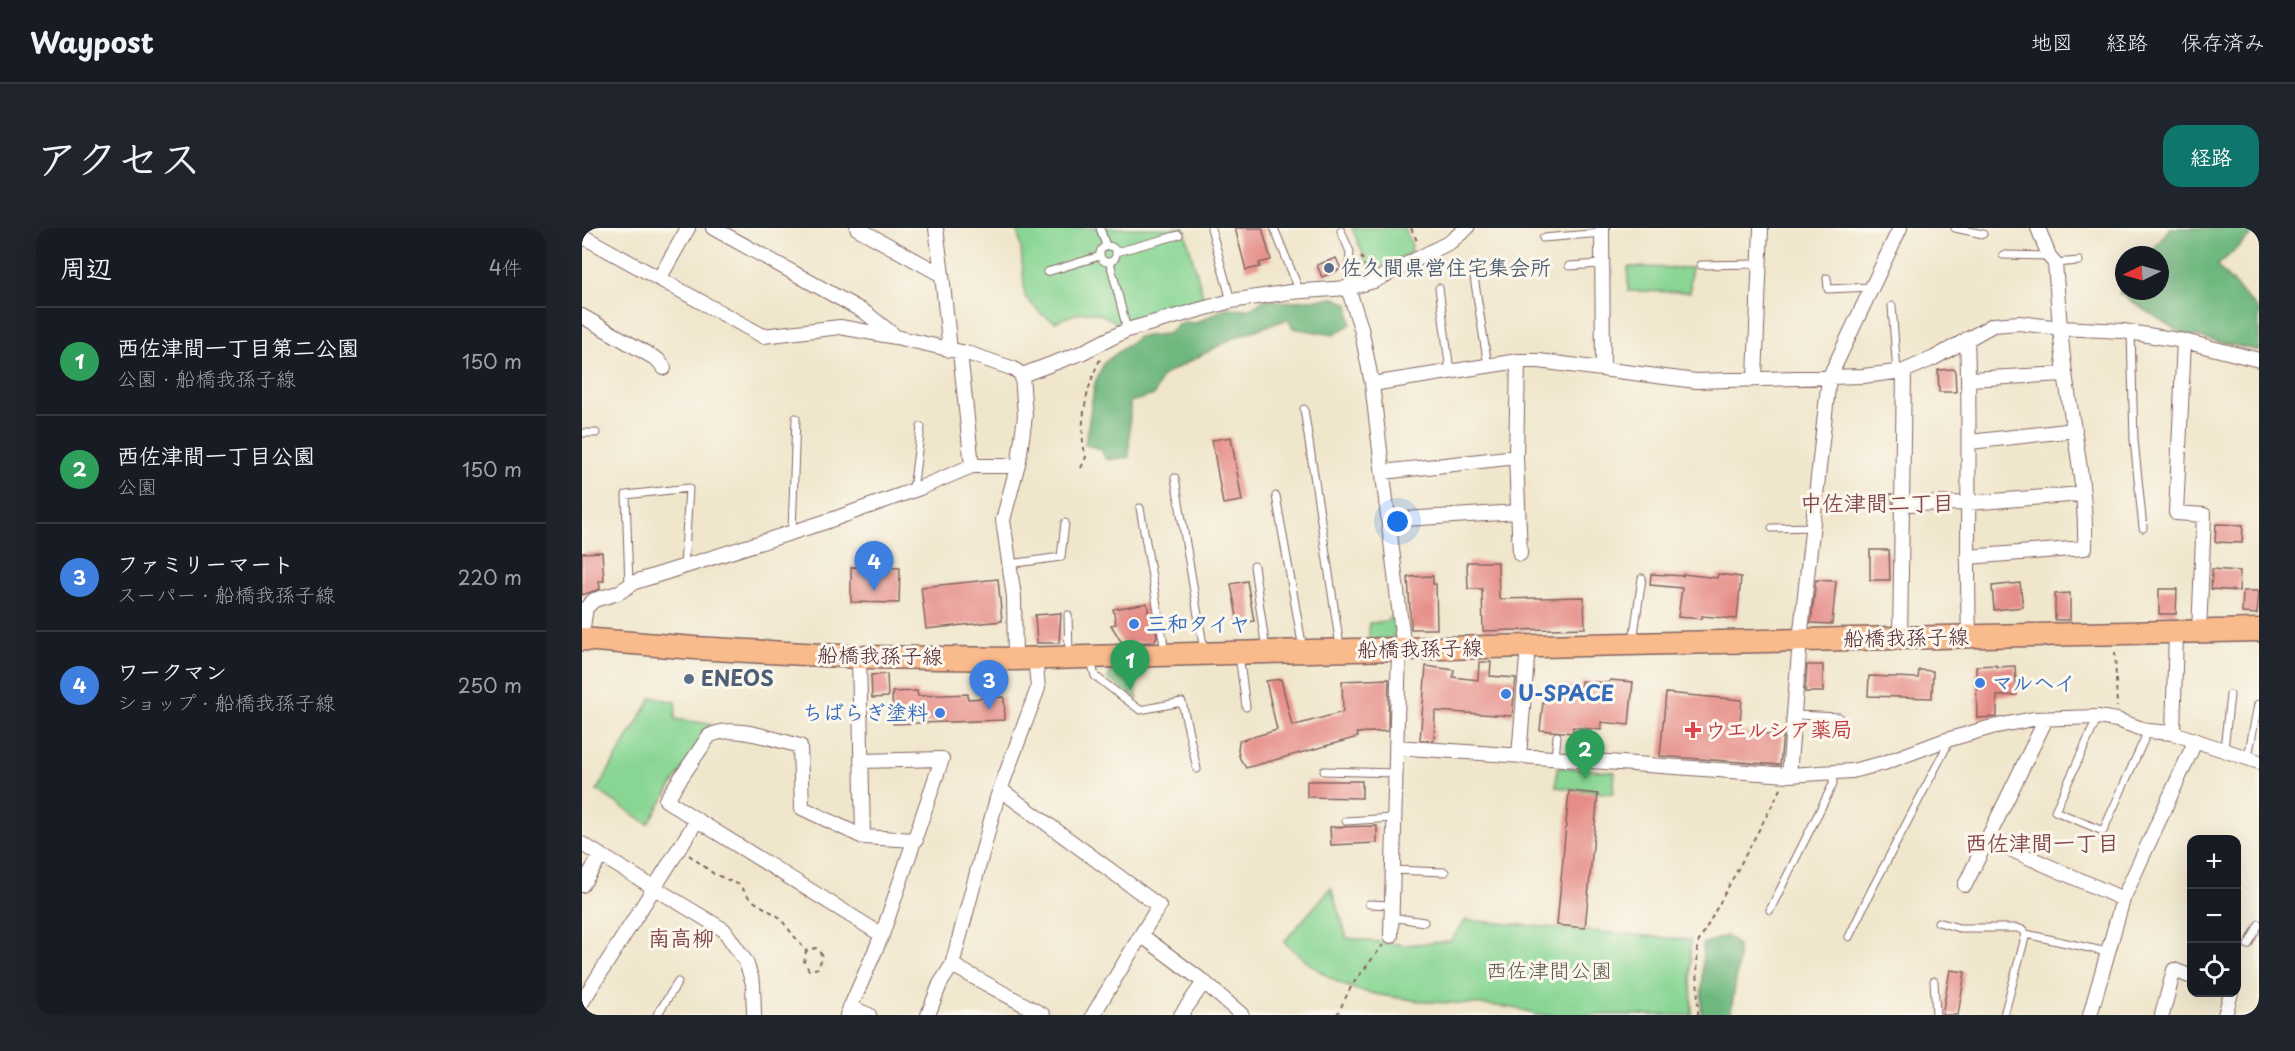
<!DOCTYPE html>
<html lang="ja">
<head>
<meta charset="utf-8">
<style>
	:root { --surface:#171b24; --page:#20242c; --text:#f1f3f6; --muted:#9ea1a6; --line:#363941; --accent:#0f766e }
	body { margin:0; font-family:"Playpen Sans","Klee One",sans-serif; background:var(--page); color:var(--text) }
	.controls { position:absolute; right:18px; bottom:18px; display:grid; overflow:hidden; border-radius:12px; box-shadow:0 6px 24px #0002 }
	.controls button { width:54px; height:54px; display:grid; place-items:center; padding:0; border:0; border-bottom:2px solid var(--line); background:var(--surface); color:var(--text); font:30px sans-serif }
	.compass { position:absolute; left:1533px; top:18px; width:54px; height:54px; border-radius:50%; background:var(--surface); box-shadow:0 6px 24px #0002; rotate:265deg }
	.you { position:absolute; left:816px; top:294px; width:21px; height:21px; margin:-15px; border:4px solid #fff; border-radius:50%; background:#1a73e8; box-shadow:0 0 0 9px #1a73e833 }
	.badge { display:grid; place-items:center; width:39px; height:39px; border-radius:50%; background:var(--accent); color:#fff; font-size:20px; font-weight:700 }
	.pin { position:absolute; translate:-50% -50px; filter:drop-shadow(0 2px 3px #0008) }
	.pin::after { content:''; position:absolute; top:32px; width:21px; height:18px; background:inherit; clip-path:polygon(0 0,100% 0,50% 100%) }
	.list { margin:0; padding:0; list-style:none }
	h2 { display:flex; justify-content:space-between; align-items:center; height:78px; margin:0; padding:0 24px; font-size:26px }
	h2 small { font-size:20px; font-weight:400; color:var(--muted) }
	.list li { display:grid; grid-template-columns:39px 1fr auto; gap:18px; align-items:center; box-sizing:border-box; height:108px; padding:0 24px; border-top:2px solid var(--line) }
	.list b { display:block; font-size:22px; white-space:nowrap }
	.list p { margin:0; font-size:20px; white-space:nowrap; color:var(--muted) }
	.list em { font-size:20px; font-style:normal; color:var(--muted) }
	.icon { flex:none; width:33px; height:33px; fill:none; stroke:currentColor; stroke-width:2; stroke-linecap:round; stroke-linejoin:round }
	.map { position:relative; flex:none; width:1677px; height:787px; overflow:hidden; border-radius:18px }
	header { display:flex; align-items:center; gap:36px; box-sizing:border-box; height:84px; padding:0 30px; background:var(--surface); border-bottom:2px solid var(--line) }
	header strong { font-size:28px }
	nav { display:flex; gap:33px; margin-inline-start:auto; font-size:21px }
	.intro { display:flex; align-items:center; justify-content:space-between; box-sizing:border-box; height:144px; padding:0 36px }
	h1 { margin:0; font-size:42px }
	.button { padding:15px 27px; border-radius:18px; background:var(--accent); color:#fff; font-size:21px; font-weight:700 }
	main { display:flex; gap:36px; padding:0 36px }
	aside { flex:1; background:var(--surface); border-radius:18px; box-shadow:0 6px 24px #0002 }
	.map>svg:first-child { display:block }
</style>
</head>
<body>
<header>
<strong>Waypost</strong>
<nav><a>地図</a><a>経路</a><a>保存済み</a></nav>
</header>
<div class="intro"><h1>アクセス</h1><a class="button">経路</a></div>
<main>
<aside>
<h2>周辺<small>4件</small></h2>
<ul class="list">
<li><span class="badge" style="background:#2e9e5b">1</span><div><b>西佐津間一丁目第二公園</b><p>公園 · 船橋我孫子線</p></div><em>150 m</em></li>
<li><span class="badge" style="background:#2e9e5b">2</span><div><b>西佐津間一丁目公園</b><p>公園</p></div><em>150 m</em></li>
<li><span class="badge" style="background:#3f7fe0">3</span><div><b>ファミリーマート</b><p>スーパー · 船橋我孫子線</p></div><em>220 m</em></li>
<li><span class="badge" style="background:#3f7fe0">4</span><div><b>ワークマン</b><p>ショップ · 船橋我孫子線</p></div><em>250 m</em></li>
</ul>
</aside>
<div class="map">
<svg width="1677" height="787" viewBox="0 0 1677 787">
	<rect width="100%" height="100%" fill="#fbf7ec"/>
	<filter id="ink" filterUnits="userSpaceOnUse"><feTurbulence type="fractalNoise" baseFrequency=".0167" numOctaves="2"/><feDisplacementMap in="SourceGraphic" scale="12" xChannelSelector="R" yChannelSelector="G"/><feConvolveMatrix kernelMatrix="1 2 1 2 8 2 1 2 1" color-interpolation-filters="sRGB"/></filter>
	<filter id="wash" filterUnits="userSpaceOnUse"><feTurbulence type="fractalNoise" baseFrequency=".008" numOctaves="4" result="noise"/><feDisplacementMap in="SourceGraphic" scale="24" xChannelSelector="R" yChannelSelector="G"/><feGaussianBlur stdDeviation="1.35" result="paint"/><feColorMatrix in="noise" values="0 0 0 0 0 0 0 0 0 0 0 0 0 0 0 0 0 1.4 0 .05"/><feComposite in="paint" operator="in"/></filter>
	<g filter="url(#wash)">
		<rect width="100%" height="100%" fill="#f0e6cc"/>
		<path fill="#89d694" stroke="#6a7a60" stroke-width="1.5" d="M435 0H602L622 71 538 98C515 79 499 82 473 94L459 86 443 69 439 20Z
			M770 0H823L830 18 828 25 789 45Z
			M1046 39 1109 40 1108 64 1046 63Z
			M812 387 813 406 810 410 787 411V395L803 394Z
			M530 439H543L551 453 556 471 526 451Z
			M70 469 94 474 93 491 129 496 66 596 15 562Z
			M975 539 1033 544 1031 566 974 559Z
			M749 660 765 710 823 717 868 713 884 692 1108 712 1110 787H953C939 775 861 776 839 773 816 770 782 766 762 757 739 747 720 730 702 714Z"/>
		<path fill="#6eb77e" stroke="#5c6b54" stroke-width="1.5" d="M1588 0H1677L1635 38 1677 83V123L1599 105 1537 65 1542 58V63H1578V27H1567Z
			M686 70 700 74 753 70 766 76 769 96 752 107 711 100 706 91 653 109 580 148 572 167 548 174 547 229 524 232 519 221 503 217 513 155 522 135 556 109 585 106 600 94 614 95 644 80 667 81Z
			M1143 708C1147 710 1152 712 1154 716 1161 727 1149 773 1149 787H1119L1121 716Z"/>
		<g id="blocks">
			<path fill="#e68d88" d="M653 0H680L689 32 677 35 678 39 664 42Z
				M754 30 759 41 740 49 735 37Z
				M1373 141 1374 164H1357L1356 142Z
				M649 209 660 273 641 276 630 212Z
				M1289 266H1310L1311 279 1290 280Z
				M1634 296 1661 297 1660 315 1633 314Z
				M1288 322H1307L1308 352H1288Z
				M20 324 22 353H17L18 361 0 367V325Z
				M885 334H916L917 371 1002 369 1003 400 901 403 900 361H886Z
				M269 339 318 340 317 375 269 374Z
				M1630 341 1658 343 1657 363 1629 361Z
				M1069 346 1101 348V346L1135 350 1136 346 1159 349 1155 391 1120 388V391L1096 389 1100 360 1068 357Z
				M851 348V356H854L855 401H829L826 349Z
				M416 351 420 393 344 401 339 359Z
				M1234 352 1254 353 1250 396 1229 395Z
				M665 353 672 393 656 395 649 356Z
				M1438 355 1441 379 1412 382 1410 358Z
				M1577 361H1595L1594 386H1577Z
				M1661 363H1677L1675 386 1660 385Z
				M1488 365V392H1473V366Z
				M565 375 567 388 571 387 575 408 572 414 540 415 529 397 534 396 531 381Z
				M479 385 477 415H455L453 387Z
				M897 434H909L908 448 934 450 930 488 853 483 852 513 838 512 844 438 872 442 871 449 896 452Z
				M1225 437H1241V464H1223Z
				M1414 437V439L1433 438 1435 467 1415 468V489L1395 490 1394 438Z
				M1337 442 1351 443 1350 470 1286 468 1287 448 1336 450Z
				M305 446 306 469 290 470 289 447Z
				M699 451 710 498 761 484 760 453 807 451 806 503 775 505 776 509 664 540 658 531 656 523 657 513 695 502 684 453Z
				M1028 452 1051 454 1047 497 1019 494V502L991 499V505L958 502 963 455 999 459V453L1027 455Z
				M335 463 336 468 386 466V471L422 469 423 492 311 496 310 464Z
				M1084 465 1160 472 1157 504 1201 507 1198 537 1078 528Z
				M725 553H780V570L725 569Z
				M987 563 1016 566 1003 700 975 697Z
				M795 598V615L749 617 748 599Z
				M1368 742 1383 744 1376 787H1360Z"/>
		</g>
	</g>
	<g filter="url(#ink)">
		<use href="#blocks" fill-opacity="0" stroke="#846563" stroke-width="1.5"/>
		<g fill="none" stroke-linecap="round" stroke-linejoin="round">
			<g stroke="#846563" stroke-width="9">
				<path id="lane" d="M518 0 524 18
					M629 0 649 73
					M692 0 718 64
					M1373 0 1401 6
					M759 3 768 24 766 60
					M961 10 1020 5
					M518 26a8 8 0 1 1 16 0a8 8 0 1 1-16 0Z
					M534 24 597 7
					M1421 27 1467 28
					M528 34 545 102
					M1473 35 1497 33
					M1119 37 1177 36
					M987 38 1019 36
					M465 44 518 28
					M892 49 906 138
					M1245 50 1246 61 1289 59
					M857 60 868 143
					M1310 78 1315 145
					M1549 105 1552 212 1561 300
					M722 181 758 418
					M0 205H14
					M593 250 622 423
					M331 262 339 199
					M694 268 721 421
					M558 280 583 423
					M1190 300 1231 299
					M210 304 214 190
					M427 336 479 329 483 295
					M672 338 684 422
					M47 358 44 267 107 260 102 339
					M486 387 487 427
					M1051 413 1060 350
					M657 427 664 479
					M509 433 513 448 558 482 600 474 615 541
					M1213 487 1257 489
					M1516 489 1473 583 1521 603 1566 503
					M1642 521 1648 467
					M1666 529 1676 476
					M973 530 975 508
					M742 543 813 545
					M764 593 811 590
					M810 642 863 644
					M787 676 809 677
					M1188 682 1251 556V545
					M809 689 842 694
					M1356 694 1377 700H1435L1441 702 1444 706
					M1267 709 1288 665 1364 520 1361 513
					M1666 717 1677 696
					M1352 753 1354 787
					M75 787 96 754
					M1422 787 1444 706 1525 724"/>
			</g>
			<g stroke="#846563" stroke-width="16">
				<path id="street" d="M131 0 284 85 313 108
					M275 0 360 47 368 122
					M354 0 360 47
					M1020 0 1021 141
					M0 8 181 108 258 99 314 109 388 126 432 141 440 147 443 188 437 232 421 292 432 369 433 431
					M77 51 106 0
					M766 60 779 100 790 156 821 413 817 422 809 708
					M0 88 76 132 82 140
					M1385 111C1389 210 1384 310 1387 409
					M1602 113 1594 285 1622 287 1617 404
					M378 124 390 238
					M936 133 934 229 938 326
					M440 147 499 125 545 102 649 73 708 64 766 60 792 53 868 14 885 0
					M1173 150 1179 0
					M1387 151 1483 146
					M790 156 936 133H957L1114 153 1281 148 1322 143 1352 130 1411 97 1437 95 1479 100 1541 103 1602 113 1677 132
					M1388 214 1493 202
					M801 244 934 229
					M1321 276 1386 275 1500 266
					M806 292 936 284
					M1385 329 1503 320C1505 261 1491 203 1483 145 1478 109 1476 72 1473 35L1467 28 1456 0
					M0 405 4 380 12 372 36 365 53 354 246 293 338 260 390 238H434
					M1318 411 1322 143
					M1591 505 1594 405
					M814 519 1207 547 1270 543 1302 535 1361 513 1410 499 1451 491 1516 489 1535 492 1566 503 1591 505 1677 534
					M937 528 946 418
					M1207 547 1218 412 1247 150 1318 0
					M419 562 577 678 559 707 622 754 660 787
					M115 592 300 707
					M281 609 334 612
					M1405 611 1541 671
					M0 616 142 702 164 734 171 755 172 787
					M0 657 19 628
					M1383 657 1464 491
					M370 737 461 787
					M0 774 115 592 84 572 127 508C150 495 193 512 218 518L220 580 281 609 277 429
					M268 779 287 787
					M265 787 300 707 360 531 279 533
					M346 787 358 756 370 737 415 570 456 460 453 430
					M511 787 559 707
					M599 787 622 754
					M1508 787 1541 671 1613 514
					M1580 787 1592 742 1610 749
					M1643 787 1649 765 1648 764"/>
			</g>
			<g stroke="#846563" stroke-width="25">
				<path id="primary" d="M0 411 113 420 277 429 433 431 684 424 1677 402"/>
			</g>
			<path stroke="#846563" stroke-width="2" stroke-dasharray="4.5 4.5" stroke-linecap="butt" d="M829 0 836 15
				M779 28 785 43
				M499 240 504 229C495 201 505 155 519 130
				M1533 424 1535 479
				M107 627 132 646 158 657 168 671 197 689 224 723 222 734 227 742 237 740 240 727 234 720 224 723
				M755 787 770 757 801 717
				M1116 787 1115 717 1200 559"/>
			<use href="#lane" stroke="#fff" stroke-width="7"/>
			<use href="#street" stroke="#fff" stroke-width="14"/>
			<use href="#primary" stroke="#fabb8c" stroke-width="22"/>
		</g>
	</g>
	<g fill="#5c6f8a" stroke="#fbf7ec" stroke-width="2">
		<circle cx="747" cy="40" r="6"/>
		<circle cx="107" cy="451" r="6"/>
	</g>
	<g fill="#3f7fe0" stroke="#fbf7ec" stroke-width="2">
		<circle cx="552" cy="396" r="6"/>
		<circle cx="1398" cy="455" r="6"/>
		<circle cx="924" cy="466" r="6"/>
		<circle cx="358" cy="485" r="6"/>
	</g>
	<path fill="#e0444e" stroke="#fbf7ec" stroke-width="2" d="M1108 493h6v6h6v6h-6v6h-6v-6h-6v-6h6z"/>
	<g text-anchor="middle" stroke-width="6" stroke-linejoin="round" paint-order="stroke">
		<g font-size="21" font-weight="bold" fill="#4e5e75" stroke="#fbf7ec" text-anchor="start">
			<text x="759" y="47">佐久間県営住宅集会所</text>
			<text x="119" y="458">ENEOS</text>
		</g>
		<g font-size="21" font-weight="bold" fill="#366cbe" stroke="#fbf7ec" text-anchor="start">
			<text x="564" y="403">三和タイヤ</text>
			<text x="1410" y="462">マルヘイ</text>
			<text x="936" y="473">U-SPACE</text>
			<text x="346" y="492" text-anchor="end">ちばらぎ塗料</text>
		</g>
		<g font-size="21" fill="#4a1f2b" stroke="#fbf7ec">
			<text transform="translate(1324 410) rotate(-1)" y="7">船橋我孫子線</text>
			<text transform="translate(838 421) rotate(-1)" y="7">船橋我孫子線</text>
			<text transform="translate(298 428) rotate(1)" y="7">船橋我孫子線</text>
		</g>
		<g font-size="21" font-weight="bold" fill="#be3a42" stroke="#fbf7ec" text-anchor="start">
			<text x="1123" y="509">ウエルシア薬局</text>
		</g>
		<g font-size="21" fill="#5d564a" stroke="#fbf7ec">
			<text x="967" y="750">西佐津間公園</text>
		</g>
		<g font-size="22" font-weight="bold" fill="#81464c" stroke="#fbf7ec">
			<text x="1295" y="283">中佐津間二丁目</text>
			<text x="1460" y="623">西佐津間一丁目</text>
			<text x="99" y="718">南高柳</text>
		</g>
	</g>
</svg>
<div class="controls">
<button>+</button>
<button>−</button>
<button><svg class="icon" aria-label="locate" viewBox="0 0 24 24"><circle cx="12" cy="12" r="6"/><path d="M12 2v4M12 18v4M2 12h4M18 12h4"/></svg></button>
</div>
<svg class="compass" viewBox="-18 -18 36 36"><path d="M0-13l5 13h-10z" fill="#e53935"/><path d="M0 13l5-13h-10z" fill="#9ea1a6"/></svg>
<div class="you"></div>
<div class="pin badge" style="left:548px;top:462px;background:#2e9e5b">1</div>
<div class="pin badge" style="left:1003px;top:551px;background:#2e9e5b">2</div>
<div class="pin badge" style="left:407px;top:482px;background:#3f7fe0">3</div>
<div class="pin badge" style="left:292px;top:363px;background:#3f7fe0">4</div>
</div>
</main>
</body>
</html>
